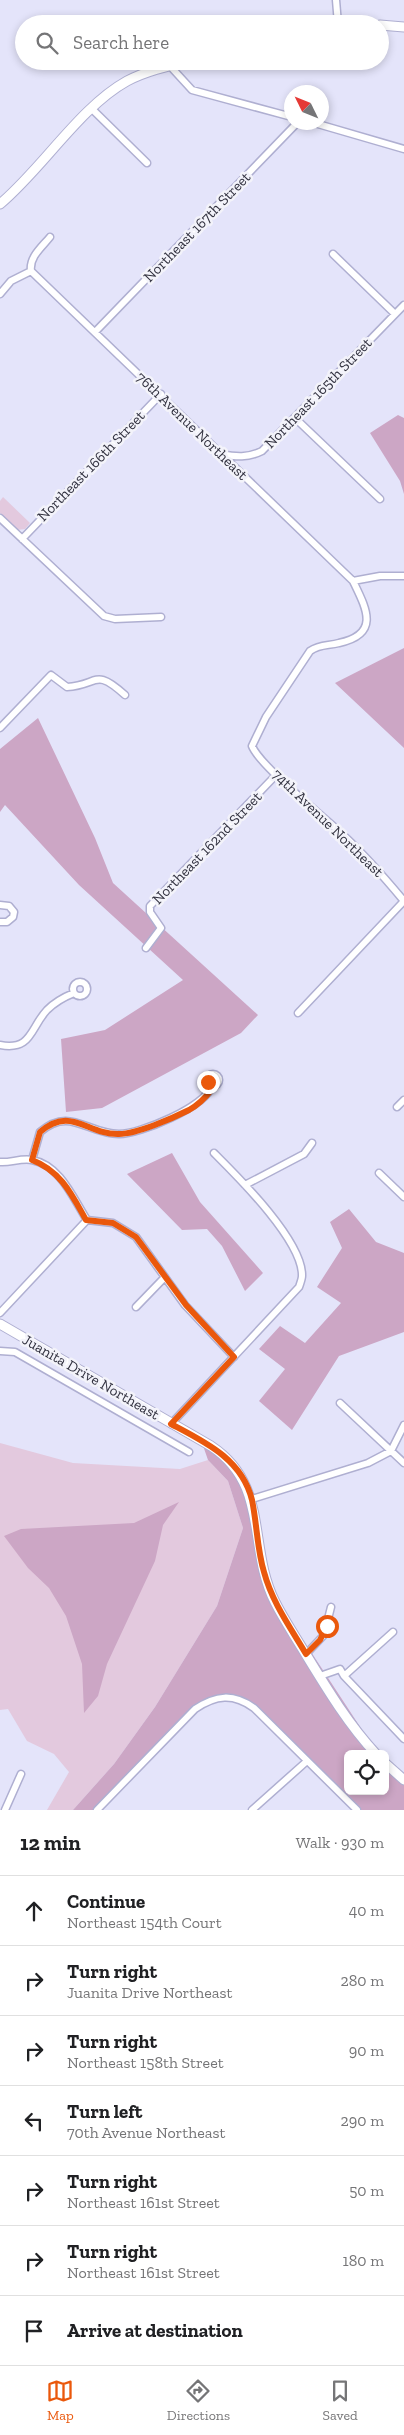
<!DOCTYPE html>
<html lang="en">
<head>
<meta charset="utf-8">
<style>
	:root { --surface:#fff; --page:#f2f2f2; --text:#202124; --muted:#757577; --line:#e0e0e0; --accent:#ea580c }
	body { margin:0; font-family:"Zilla Slab",serif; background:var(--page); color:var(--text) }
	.controls { position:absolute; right:15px; bottom:15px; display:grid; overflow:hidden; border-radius:8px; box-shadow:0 2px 8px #0003 }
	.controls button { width:45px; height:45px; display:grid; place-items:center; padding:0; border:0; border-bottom:1px solid var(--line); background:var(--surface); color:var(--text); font:25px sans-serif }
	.compass { position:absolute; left:284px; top:85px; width:45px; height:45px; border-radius:50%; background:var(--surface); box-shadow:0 2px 8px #0003; rotate:313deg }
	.stop { position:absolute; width:15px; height:15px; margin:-11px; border:4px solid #ea580c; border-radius:50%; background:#fff }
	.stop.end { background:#ea580c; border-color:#fff; box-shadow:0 1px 5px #0008 }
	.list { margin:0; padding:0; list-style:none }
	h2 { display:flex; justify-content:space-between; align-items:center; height:65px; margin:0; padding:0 20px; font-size:21px }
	h2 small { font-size:16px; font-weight:400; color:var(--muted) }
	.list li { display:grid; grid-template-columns:32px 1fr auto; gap:15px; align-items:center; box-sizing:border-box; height:70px; padding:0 20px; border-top:1px solid var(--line) }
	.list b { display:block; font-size:19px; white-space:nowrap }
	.list p { margin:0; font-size:16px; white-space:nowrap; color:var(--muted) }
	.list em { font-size:16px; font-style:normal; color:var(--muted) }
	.icon { flex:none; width:28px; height:28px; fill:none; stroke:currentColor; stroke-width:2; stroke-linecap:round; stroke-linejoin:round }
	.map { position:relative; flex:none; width:404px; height:1810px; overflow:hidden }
	.search { position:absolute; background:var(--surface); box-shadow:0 2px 8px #0003; left:15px; right:15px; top:15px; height:55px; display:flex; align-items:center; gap:12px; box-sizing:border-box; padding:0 18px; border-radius:28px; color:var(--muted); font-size:19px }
	.sheet { height:555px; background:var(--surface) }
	nav { display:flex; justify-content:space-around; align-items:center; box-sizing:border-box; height:70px; border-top:1px solid var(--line); background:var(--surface); font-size:14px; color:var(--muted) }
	nav a { display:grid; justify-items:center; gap:2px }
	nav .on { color:var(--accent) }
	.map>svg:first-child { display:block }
</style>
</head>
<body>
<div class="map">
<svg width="404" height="1810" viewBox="0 0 404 1810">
	<rect width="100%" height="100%" fill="#e4e4fa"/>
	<path fill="#e3c9de" d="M3 497 30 523 25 529 17 530 0 513V501Z
		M0 1443 73 1463 180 1469 208 1460 228 1481 243 1528 217 1606 155 1707 114 1764 73 1810H47L69 1772 54 1754 27 1741 8 1709 0 1710Z"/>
	<path fill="#cca6c5" d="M398 415 404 418V494L400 481 370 433Z
		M404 648V748L335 683Z
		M38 718 95 838 113 883 258 1015 241 1033 102 1108 66 1112 61 1039 105 1030 183 980 79 885 5 805 0 812V749Z
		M172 1153 200 1202 263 1273 245 1291 222 1246 207 1229 182 1230 127 1174Z
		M349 1209 376 1242 404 1253V1332L339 1356 292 1430 259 1401 285 1369 259 1349 280 1326 305 1343 341 1303 317 1287 342 1248 330 1222Z
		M200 1437 224 1451 242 1471 252 1499 263 1571 277 1600 372 1745 381 1754H348V1791H385V1758L404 1775V1810H357L254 1708 234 1697 205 1702 97 1810H73L114 1764 155 1707 217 1606 243 1528 228 1481 208 1460Z
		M179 1502 163 1525 155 1561 107 1664 98 1696 84 1713 82 1664 66 1616 49 1588 28 1568 4 1536 21 1529 134 1523Z"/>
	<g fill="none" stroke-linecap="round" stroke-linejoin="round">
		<g stroke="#afafd1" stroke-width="9">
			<path id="street" d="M336 0 338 24
				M170 66 192 90 292 117
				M92 109 147 163
				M311 122 404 149
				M333 254 395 314
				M31 271 353 581C366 608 381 634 339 643 328 646 320 644 310 651L266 717 252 746C260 766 323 816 342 834 365 855 384 877 404 901
				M31 271C29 257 42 247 50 237
				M0 294 11 281 31 271
				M95 332 298 122
				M295 418 380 499
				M221 454C236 457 248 458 262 451L404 305
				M0 518 104 616 115 619 161 617
				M22 539 161 394
				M353 581 380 576H404
				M0 728 51 675 67 687C99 685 94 667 125 695
				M0 905 9 906 14 912 13 917 7 922H0
				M146 948 161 928 150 912V906L277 774
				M73 989a7 7 0 1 1 14 0a7 7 0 1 1-14 0Z
				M298 1013 404 901
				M0 1045C32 1051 30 1028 47 1010 54 1003 64 997 74 993
				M207 1080a6 6 0 1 1 12 0a6 6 0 1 1-12 0Z
				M397 1107 404 1100
				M32 1160 40 1132C70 1106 87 1134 119 1134 140 1134 205 1107 212 1086
				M0 1162C10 1163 21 1158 32 1160 60 1165 73 1198 87 1220L113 1223 136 1237 185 1305 234 1357
				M379 1173 404 1197
				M245 1185 304 1154 312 1143
				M136 1307 165 1277
				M0 1313 87 1220
				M0 1351 15 1352 189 1452
				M340 1403 404 1463
				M171 1424 299 1287C300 1284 302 1279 302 1276 303 1241 238 1177 214 1153
				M252 1499 368 1463 391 1451 404 1425
				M306 1654 324 1635 331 1607
				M320 1676 340 1669 344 1676 393 1632
				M344 1676 404 1739
				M5 1810 21 1774
				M97 1810 195 1709C216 1695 233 1693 254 1708L357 1810
				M252 1810 307 1761"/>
		</g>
		<g stroke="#afafd1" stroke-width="11">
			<path id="secondary" d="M380 25 404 27
				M0 204C42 169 80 107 127 81 146 71 168 66 189 61
				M0 1324 211 1446C270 1485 247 1547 275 1602 283 1618 293 1633 302 1648 324 1684 347 1723 376 1754
				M385 1763 404 1780"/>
		</g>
		<use href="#street" stroke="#fff" stroke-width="6"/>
		<use href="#secondary" stroke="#fff" stroke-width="9"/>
	</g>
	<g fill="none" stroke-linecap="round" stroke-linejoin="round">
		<path stroke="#ea580c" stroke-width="6" d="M208 1082 212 1086V1089C206 1097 198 1105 189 1110 173 1118 137 1134 119 1134 87 1135 71 1105 40 1132L32 1160C61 1171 72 1195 86 1220L113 1223 136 1237 186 1305 234 1357 171 1424C205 1442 242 1459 252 1500 257 1524 257 1549 264 1572 272 1602 290 1627 306 1654L320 1640 327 1626"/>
	</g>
	<g text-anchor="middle" stroke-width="5" stroke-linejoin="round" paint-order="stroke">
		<g font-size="15" fill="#31313f" stroke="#f3f3fa">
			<text transform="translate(197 227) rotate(-46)" y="5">Northeast 167th Street</text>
			<text transform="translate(318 393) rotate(-46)" y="5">Northeast 165th Street</text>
			<text transform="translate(192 426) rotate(44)" y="5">76th Avenue Northeast</text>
			<text transform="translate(91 466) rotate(-46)" y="5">Northeast 166th Street</text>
			<text transform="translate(328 823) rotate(44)" y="5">74th Avenue Northeast</text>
			<text transform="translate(207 848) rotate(-46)" y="5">Northeast 162nd Street</text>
			<text transform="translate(91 1377) rotate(30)" y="5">Juanita Drive Northeast</text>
		</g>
	</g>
</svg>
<div class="controls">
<button><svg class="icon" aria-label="locate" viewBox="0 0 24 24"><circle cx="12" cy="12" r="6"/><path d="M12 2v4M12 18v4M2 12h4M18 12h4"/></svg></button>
</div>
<svg class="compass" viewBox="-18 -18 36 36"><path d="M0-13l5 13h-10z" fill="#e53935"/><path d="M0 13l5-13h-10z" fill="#757577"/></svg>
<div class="stop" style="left:327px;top:1626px"></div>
<div class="stop end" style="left:208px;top:1082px"></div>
<div class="search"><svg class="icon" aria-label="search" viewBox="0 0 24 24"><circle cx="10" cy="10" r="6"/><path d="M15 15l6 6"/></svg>Search here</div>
</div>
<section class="sheet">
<h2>12 min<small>Walk · 930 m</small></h2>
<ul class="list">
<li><svg class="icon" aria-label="ahead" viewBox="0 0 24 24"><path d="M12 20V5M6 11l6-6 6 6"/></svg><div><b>Continue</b><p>Northeast 154th Court</p></div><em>40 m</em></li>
<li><svg class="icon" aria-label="right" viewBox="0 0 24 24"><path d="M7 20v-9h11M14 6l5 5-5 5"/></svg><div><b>Turn right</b><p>Juanita Drive Northeast</p></div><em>280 m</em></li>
<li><svg class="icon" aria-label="right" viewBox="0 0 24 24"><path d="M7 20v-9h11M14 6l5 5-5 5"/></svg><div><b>Turn right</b><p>Northeast 158th Street</p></div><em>90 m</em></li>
<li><svg class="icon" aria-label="left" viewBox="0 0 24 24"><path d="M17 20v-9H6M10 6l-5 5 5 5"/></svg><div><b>Turn left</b><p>70th Avenue Northeast</p></div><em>290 m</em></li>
<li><svg class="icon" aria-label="right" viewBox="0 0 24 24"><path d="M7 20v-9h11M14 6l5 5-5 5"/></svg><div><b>Turn right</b><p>Northeast 161st Street</p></div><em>50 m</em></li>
<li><svg class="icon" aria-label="right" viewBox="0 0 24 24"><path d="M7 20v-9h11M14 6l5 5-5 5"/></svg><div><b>Turn right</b><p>Northeast 161st Street</p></div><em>180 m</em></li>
<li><svg class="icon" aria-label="arrive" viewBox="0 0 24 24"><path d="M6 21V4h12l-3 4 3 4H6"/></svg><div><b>Arrive at destination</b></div></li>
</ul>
</section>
<nav>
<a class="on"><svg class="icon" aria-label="map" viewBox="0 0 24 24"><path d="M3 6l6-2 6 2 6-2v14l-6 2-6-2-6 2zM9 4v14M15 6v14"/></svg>Map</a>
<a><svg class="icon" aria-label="directions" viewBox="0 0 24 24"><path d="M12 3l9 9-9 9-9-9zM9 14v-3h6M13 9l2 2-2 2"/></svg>Directions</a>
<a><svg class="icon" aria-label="saved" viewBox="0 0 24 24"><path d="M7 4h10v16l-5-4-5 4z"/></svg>Saved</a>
</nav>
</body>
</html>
